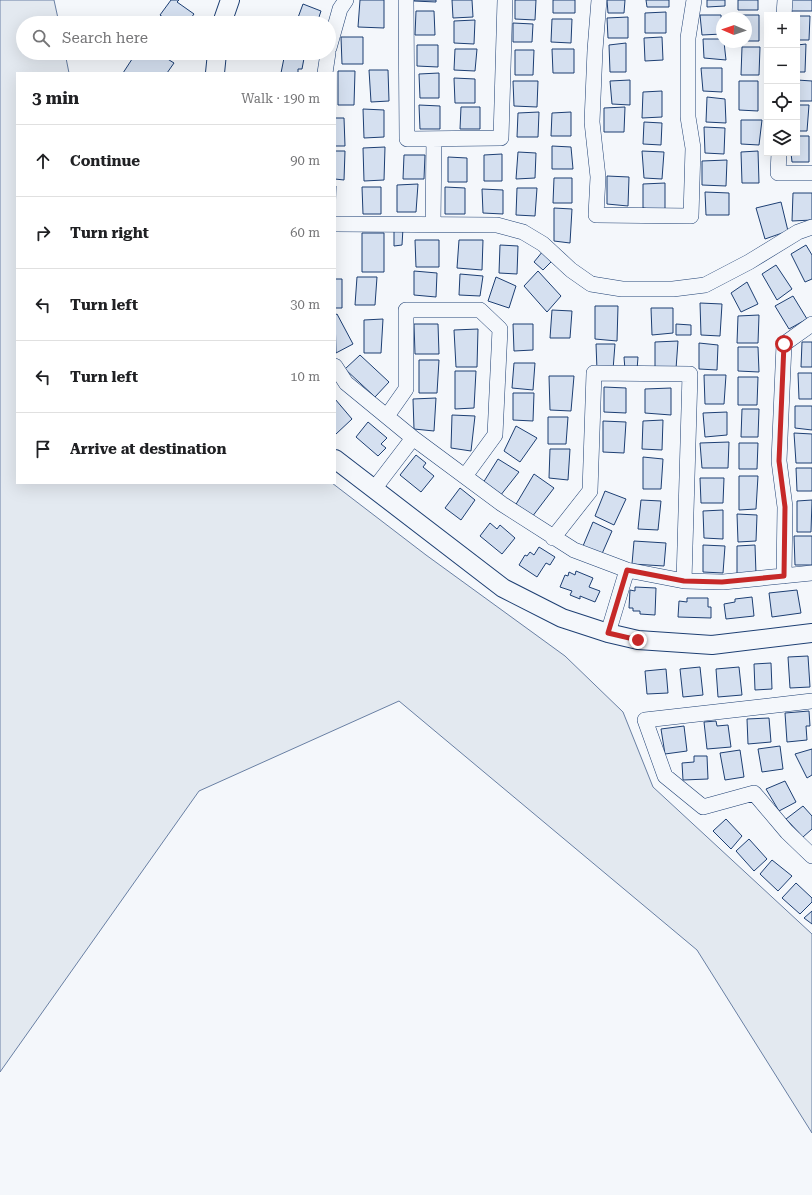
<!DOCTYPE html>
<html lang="en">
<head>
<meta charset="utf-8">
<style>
	:root { --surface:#fff; --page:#f6f6f6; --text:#202124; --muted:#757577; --line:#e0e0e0 }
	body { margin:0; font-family:"Roboto Serif",serif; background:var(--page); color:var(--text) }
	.controls { position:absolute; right:12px; top:12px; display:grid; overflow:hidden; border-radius:0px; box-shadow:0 4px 16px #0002 }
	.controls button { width:36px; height:36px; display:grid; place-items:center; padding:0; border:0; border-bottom:1px solid var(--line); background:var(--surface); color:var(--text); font:20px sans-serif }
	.compass { position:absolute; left:716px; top:12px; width:36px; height:36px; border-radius:50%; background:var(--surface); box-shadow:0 4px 16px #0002; rotate:272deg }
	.stop { position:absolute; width:12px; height:12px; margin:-9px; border:3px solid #c62828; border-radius:50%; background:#fff }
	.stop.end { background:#c62828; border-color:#fff; box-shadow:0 1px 4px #0008 }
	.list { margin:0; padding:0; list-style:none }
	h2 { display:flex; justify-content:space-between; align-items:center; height:52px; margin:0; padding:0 16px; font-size:17px }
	h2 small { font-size:13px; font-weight:400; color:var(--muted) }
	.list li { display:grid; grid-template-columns:26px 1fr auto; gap:12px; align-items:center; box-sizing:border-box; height:72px; padding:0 16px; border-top:1px solid var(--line) }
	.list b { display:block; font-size:15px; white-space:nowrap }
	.list em { font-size:13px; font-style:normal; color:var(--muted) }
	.icon { flex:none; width:22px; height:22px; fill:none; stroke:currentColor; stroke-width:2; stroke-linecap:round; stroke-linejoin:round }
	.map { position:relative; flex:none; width:812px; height:1195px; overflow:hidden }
	.search { position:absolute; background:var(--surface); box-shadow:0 4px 16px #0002; left:16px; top:16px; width:320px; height:44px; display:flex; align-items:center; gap:10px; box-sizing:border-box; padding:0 14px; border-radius:22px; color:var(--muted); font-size:15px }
	.panel { position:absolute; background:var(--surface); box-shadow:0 4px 16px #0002; left:16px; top:72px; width:320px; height:412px; border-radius:0px }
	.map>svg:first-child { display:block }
</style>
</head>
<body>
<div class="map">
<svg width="812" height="1195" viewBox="0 0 812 1195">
	<rect width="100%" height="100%" fill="#f4f7fb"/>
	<path fill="#e3e9f0" stroke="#687fa3" d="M0 0H54L59 23H23V53H65L69 73H17V483H332L426 555 565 656 623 712 653 787 812 934V1133L697 950 399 701 199 791 0 1072Z"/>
	<path fill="#d5e0f0" stroke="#1d3f73" d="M171 0H179L177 2 194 14 188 22 184 19 181 23H171L160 15Z
		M360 0H384V28L358 27Z
		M414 0H436V2L414 1Z
		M452 0H472L473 17 453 18Z
		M515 0H536L535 20 515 19Z
		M553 0H575V13H553Z
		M607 0H625L624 13H608Z
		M646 0H669V7H647Z
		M707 0H725V6L707 7Z
		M738 0H758V10H738Z
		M790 0H812V11H790Z
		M303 4 321 11 317 23H296Z
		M416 11H434L435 35H415Z
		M666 12V33H645V13Z
		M700 15H721L722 34 702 35Z
		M741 15H759V41H746V18H741Z
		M797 16H810L809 40H797Z
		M628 17V38H608L607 18Z
		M552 19H572L571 43 551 42Z
		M475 20 474 44 454 43V21Z
		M513 23 533 24 532 42H513Z
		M341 37H363V64H342Z
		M662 37 663 60 645 61 644 38Z
		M703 39H722V42H724L726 60 704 58Z
		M626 43V72H610L609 45Z
		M806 44 805 72H797V45Z
		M417 45H438V67L417 66Z
		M742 47H760L759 75H741Z
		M455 49H477L475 71 454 70Z
		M552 49H574V73H553Z
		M515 50H534L533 75H515Z
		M136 53H164L167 56 166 58 174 63 167 73H123Z
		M285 53H305L302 69H298V73H281Z
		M701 68H722V92L703 91Z
		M369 70H388L389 101 371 102Z
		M338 71H355L354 105H338Z
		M439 73V98H420L419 74Z
		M454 78 475 79V103H455Z
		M630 80V105L612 104 610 81Z
		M797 80 812 81V101H797Z
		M513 81H538L537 107 514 106Z
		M739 81H758V111L739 110Z
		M662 91V117L642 118 643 92Z
		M707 97 725 99 726 123 706 122Z
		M419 105 440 106V129H420Z
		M797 105H809L807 131H797Z
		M461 107H480V129H460Z
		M625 107 624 132H604V108Z
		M363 109 384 110V137L364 138Z
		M539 112 538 137H517L518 113Z
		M571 112V136H551L552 113Z
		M335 118H344L345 146H335Z
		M741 120H762L759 145 741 144Z
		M644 122 662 123 661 145 643 144Z
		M704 127 725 128 724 154 705 153Z
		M797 136H809V162H792L791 153H797Z
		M552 146 571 147 573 169H552Z
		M385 147 384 180 364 181 363 148Z
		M335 151H345L344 180 335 179Z
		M642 151 664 152 662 179 644 178Z
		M758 151 759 183H742L741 152Z
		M518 152 536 153 535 178 516 179Z
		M502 154V181H484V155Z
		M404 155H425L424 179H403Z
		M448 157 467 158V182H448Z
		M727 160 726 186 702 185V161Z
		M607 176 629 177 628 206 607 204Z
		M554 178H572V203H553Z
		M665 183V211L643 208V184Z
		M418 184 416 212H397V185Z
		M335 186H336L335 214Z
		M362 187H381V214H363Z
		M445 187 465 188V214H445Z
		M517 188H537L535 216 516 215Z
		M482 189 503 190V214L483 213Z
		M705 192 729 193V215H706Z
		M793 193H812V220L792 221Z
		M781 202 788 231 765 239 756 208Z
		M554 208 572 209 570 243 554 241Z
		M394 228H403L402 245 394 246Z
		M362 233H384V272H362Z
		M415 240H439V267H416Z
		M459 240H483L482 270 457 268Z
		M500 245 518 246 517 274 499 273Z
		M806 245 812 255V279L805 282 791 254Z
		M543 251 553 260 543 270 534 262Z
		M776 265 792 289 777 300 762 274Z
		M414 271 437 273 436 297 414 295Z
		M538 271 561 296 547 312 524 286Z
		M460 274 483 276 480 296 459 295Z
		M357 277H377L375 305H355Z
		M496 277 516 286 509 308 488 301Z
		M335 279H342V308H335Z
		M747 282 758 304 741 312 731 293Z
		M793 296 807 319 789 329 775 306Z
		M700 303 722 304 720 336 701 335Z
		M595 306H618L617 341 595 339Z
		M651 308H673V333L652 335Z
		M552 310 572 311 570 338H550Z
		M337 314 353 344 336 353 335 315Z
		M759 315 758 343H737L738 316Z
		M383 319 381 353H364V320Z
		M414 324H438L439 354H415Z
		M513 324H533V350L514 351Z
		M676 324 691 325V335H676Z
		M478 329 477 367H456L454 330Z
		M678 341 676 369 655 370V342Z
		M802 342H812V367H801Z
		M699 343 718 345 717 370 699 369Z
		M596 344H615L613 370H597Z
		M738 347H758L759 372 738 371Z
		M360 355 389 382 375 397 345 369Z
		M624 357H638L637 370H625Z
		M419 360H439L437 393H419Z
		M514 363H535L533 390 512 388Z
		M455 371H476L474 408 455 409Z
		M798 373H812V399H799Z
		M704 375H726L724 404H705Z
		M549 376H574L571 411 550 410Z
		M738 377H758L757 405H738Z
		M604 387 626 388V413L604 412Z
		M671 388V415L645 413V389Z
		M513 393H534L533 421 513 420Z
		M436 398 434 431 414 429 413 399Z
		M335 399 352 419 336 434 335 432Z
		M795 406H812V430L795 428Z
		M742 409H759L758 437H741Z
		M727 412V435L705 437 703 413Z
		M452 415 475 416 471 451 451 448Z
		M548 417H568L566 444H548Z
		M663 420 662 450 642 449 643 421Z
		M603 421 626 422 624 453 603 452Z
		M368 422 387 438 381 444 386 448 378 456 356 437Z
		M516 426 537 438 520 462 504 451Z
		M794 433 812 434V463H796Z
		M729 442 728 468H702L700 443Z
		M739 443H758L757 469H739Z
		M550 449H570L568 480 549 478Z
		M416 455 426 463 423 467 434 476 421 492 400 475Z
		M643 457 663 459 661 489H643Z
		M498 459 519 472 500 496 483 483Z
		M796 468H812V491H797Z
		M534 474 554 488 532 517 515 506Z
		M739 476H758L756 509 739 510Z
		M700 478H724L723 503H701Z
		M460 488 475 500 461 520 445 508Z
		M605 491 626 499 614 525 595 516Z
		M641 500 661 501 658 530 638 529Z
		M812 500 811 532H797V501Z
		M723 510V539L704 538 703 511Z
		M737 514 757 515 756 541 738 542Z
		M593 522 612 531 601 556 583 546Z
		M490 523 497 529 500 525 515 538 502 554 480 536Z
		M794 536H812V565H795Z
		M634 541 666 543 664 566 632 564Z
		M703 545 725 546 723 573 703 572Z
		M755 545 756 574H737V546Z
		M539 547 555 557 550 565 546 563 537 577 519 565 525 555 527 556 530 552 534 555Z
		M576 571 593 578 589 587 600 591 595 602 580 596V599L570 595 572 591 560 587 565 575 568 576 569 572 575 575Z
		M635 587 656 588 655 615 640 614V611H633V608H629L630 590 635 591Z
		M797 590 801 613 772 617 769 593Z
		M752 597 754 616 726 619 724 604 735 602V599Z
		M687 598H708V607H711V618L678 617 679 601 687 602Z
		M808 656 810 687 790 688 788 657Z
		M771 663 772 689 755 690 754 664Z
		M700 667 703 695 683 697 680 669Z
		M739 667 742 695 718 697 716 669Z
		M666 669 668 693 647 694 645 671Z
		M809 711 810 726H806L807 740 787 742 785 713Z
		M769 718 771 742 748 744 747 719Z
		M716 721 717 726 728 725 731 747 707 749 704 722Z
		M684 726 687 751 665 754 661 729Z
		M780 746 783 769 762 772 758 749Z
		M812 749V775L807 778 795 754Z
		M740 750 744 777 725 780 720 753Z
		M694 756H707L708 779 683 780 682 763 694 762Z
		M785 781 796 802 779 811 766 789Z
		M803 806 812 816V829L803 837 786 819Z
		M726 819 742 836 731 849 713 831Z
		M749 839 767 859 754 871 736 851Z
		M772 860 792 876 778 891 760 874Z
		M796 883 812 898V902L800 914 782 898Z
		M812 911V924L804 918Z"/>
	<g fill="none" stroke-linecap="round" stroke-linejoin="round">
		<g stroke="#1d3f73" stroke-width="16">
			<path id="minor" d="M406 0 407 139 501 138 505 0
				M599 0 595 50 592 122 598 177 596 215 691 216 693 148 688 117V38L694 0
				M784 15 785 0
				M329 48 340 9 346 0
				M325 73 328 53
				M779 153 778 173H812
				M335 224 497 225 523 232 543 244 571 270 591 284 622 289H673L705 285 749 262 798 232 812 227
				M433 224 434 139
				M335 366 346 383 413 438 502 504 574 550 627 570 684 581 723 582 812 573
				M387 416 406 389V310H480L500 329 495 435 465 476
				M374 489 413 438
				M553 538 590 491 594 373 690 374 684 581
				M784 576 785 507 779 461 784 344 812 324
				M608 633 627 570
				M812 701 645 720 665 776 703 807 754 793 787 832 812 856"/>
		</g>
		<g stroke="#1d3f73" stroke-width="20">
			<path id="tertiary" d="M222 23 230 0
				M215 73 217 53
				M335 459 503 588 562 618 608 633 638 640 712 645 812 633"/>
		</g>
		<use href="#minor" stroke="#f4f7fb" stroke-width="15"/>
		<use href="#tertiary" stroke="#f4f7fb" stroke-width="18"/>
	</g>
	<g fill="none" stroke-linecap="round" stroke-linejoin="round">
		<path stroke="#c62828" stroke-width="5" d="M638 640 608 633 627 570 684 581 722 582 784 576 785 507 779 461 784 344"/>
	</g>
</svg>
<div class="controls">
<button>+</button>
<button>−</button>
<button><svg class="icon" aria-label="locate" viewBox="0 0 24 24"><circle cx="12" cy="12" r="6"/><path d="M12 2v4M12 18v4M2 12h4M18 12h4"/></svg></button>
<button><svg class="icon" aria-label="layers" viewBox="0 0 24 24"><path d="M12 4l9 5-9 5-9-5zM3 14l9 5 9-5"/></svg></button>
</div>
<svg class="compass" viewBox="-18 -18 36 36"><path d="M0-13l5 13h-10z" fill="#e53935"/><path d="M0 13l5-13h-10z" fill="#757577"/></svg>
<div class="stop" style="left:784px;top:344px"></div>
<div class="stop end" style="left:638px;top:640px"></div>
<div class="search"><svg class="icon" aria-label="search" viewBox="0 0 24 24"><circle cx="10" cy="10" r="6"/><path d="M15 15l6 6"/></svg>Search here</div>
<section class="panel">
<h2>3 min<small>Walk · 190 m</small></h2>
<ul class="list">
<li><svg class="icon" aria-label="ahead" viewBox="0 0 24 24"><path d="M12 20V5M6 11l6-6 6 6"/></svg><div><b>Continue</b></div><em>90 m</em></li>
<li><svg class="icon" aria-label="right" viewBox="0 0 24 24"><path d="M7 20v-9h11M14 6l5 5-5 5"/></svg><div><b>Turn right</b></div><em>60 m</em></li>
<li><svg class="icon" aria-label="left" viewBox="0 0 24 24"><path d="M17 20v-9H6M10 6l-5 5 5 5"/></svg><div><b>Turn left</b></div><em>30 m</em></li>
<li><svg class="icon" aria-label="left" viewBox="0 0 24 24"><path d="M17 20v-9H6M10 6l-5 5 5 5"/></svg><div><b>Turn left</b></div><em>10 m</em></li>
<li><svg class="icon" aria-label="arrive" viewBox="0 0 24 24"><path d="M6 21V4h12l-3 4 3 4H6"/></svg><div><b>Arrive at destination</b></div></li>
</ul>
</section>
</div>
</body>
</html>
